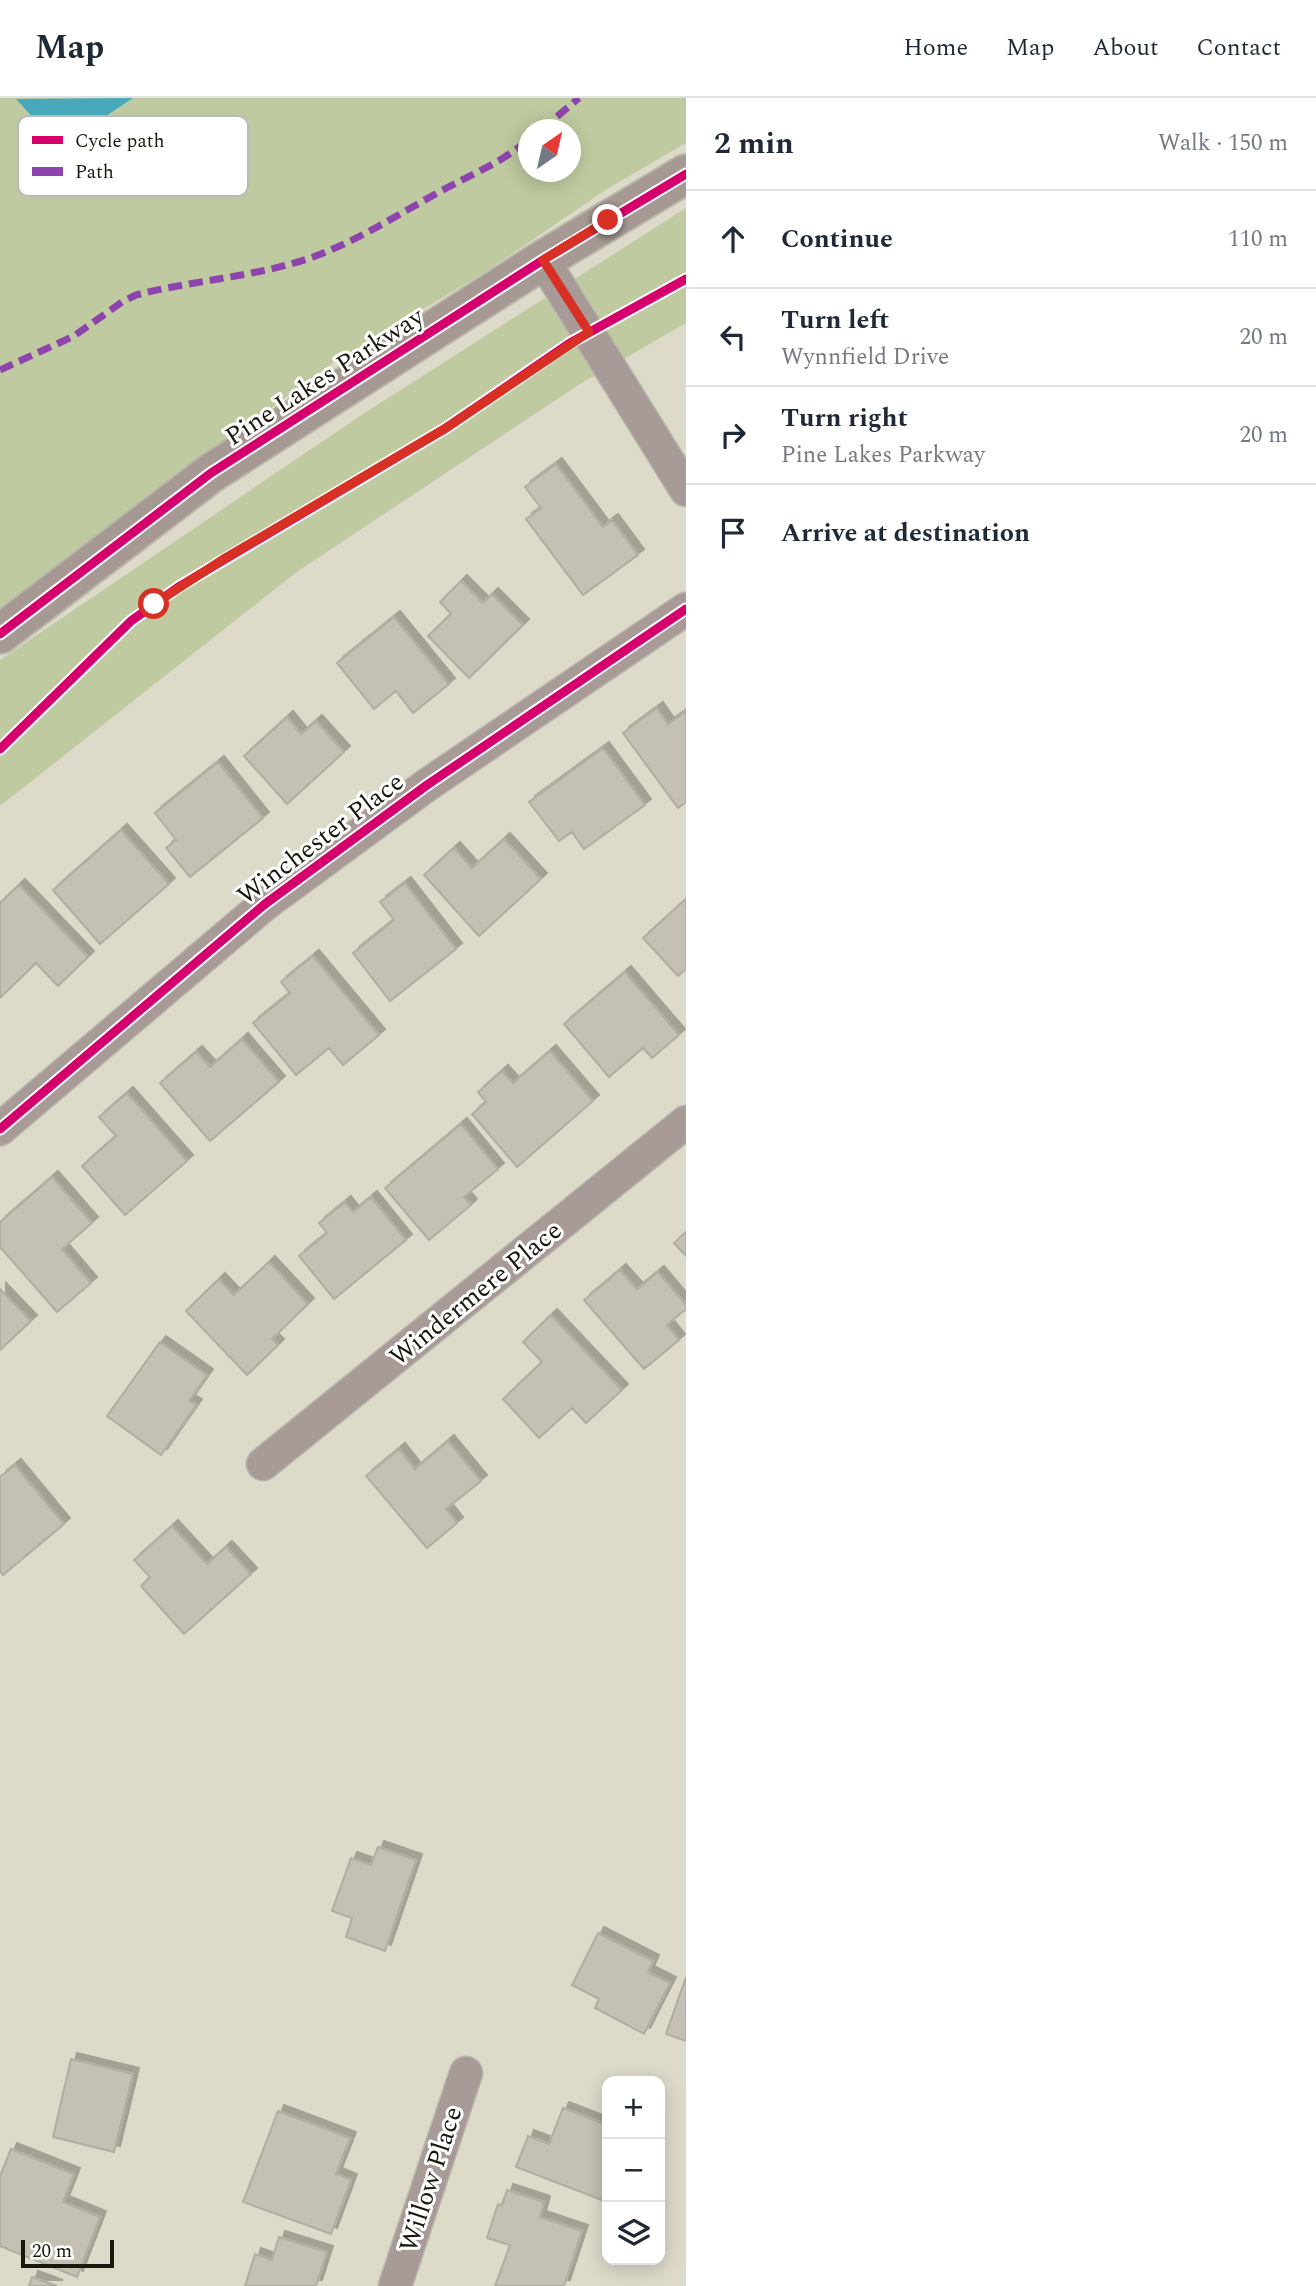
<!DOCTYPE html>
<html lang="en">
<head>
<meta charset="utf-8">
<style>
	:root { --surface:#fff; --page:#f2f2f3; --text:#1f2937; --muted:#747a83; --line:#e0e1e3 }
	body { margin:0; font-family:Spectral,serif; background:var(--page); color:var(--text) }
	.controls { position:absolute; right:21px; bottom:21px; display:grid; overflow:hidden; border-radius:14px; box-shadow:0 4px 18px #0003 }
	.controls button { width:63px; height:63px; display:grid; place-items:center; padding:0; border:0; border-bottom:2px solid var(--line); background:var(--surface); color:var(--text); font:35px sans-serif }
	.compass { position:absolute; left:518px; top:21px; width:63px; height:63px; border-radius:50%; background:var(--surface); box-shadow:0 4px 18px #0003; rotate:34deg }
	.scale { position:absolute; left:21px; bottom:18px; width:93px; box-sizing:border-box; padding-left:7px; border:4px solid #1a180d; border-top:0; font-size:19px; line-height:24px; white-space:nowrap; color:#1a180d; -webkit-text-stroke:5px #fff; paint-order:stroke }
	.stop { position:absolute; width:21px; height:21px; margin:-16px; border:5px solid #d93025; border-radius:50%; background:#fff }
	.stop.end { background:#d93025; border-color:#fff; box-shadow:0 2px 7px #0008 }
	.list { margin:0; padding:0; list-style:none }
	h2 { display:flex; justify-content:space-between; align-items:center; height:91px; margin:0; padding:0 28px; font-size:30px }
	h2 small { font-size:23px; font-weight:400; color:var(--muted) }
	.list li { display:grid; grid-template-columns:46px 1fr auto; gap:21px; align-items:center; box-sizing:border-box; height:98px; padding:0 28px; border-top:2px solid var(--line) }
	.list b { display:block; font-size:26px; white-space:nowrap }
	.list p { margin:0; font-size:23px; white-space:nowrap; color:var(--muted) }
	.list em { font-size:23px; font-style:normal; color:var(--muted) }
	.icon { flex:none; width:38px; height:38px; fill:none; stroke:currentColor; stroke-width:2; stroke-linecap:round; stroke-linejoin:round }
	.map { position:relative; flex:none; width:686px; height:2188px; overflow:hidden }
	header { display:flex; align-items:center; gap:42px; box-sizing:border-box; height:98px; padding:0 35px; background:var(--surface); border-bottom:2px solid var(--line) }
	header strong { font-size:33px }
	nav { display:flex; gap:38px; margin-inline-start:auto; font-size:24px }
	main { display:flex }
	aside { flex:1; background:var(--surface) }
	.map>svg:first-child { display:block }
</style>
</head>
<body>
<header>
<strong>Map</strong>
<nav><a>Home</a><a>Map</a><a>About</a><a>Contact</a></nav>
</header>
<main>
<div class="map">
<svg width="686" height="2188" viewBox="0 0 686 2188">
	<defs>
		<filter id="shadow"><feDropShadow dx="6" dy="-6" stdDeviation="0" flood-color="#0004"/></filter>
	</defs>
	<rect width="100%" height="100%" fill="#dedaca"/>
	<path fill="#bfcaa0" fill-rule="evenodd" d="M0 0H686V45L607 91 484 175 334 264 73 454 0 513ZM528 32H570V74H528Z
		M686 110V225L580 286 298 473 0 708V562L363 316Z"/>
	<path fill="#48a8bb" d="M133 0 76 38 47 35 16 1Z"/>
	<path fill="#c4c0b3" stroke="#b0ada1" stroke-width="2" filter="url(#shadow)" d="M556 366 603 429 612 422 638 457 583 497 526 421 541 410 525 389Z
		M461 483 483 505 492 496 523 527 469 580 428 538 451 516 440 504Z
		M394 519 449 586 413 615 396 593 374 611 337 565Z
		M657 610 668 626 686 613V704L678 710 623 635Z
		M287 619 301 636 316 623 344 654 287 706 244 658Z
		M603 650 645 707 584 751 572 734 559 743 529 704Z
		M218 664 263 720 190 779 166 750 176 742 155 715Z
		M121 732 169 786 100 846 53 792Z
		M504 741 541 781 479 838 424 777 454 750 472 770Z
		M405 785 456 851 390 903 353 855 394 822 380 804Z
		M19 787 88 859 58 888 36 865 0 900V805Z
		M686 801V871L678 878 643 840Z
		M313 858 379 937 343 967 329 950 296 977 253 925 290 895 281 884Z
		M625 874 679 937 652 960 643 950 609 979 564 926Z
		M242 941 279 984 210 1043 160 985 196 954 210 969Z
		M550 953 593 1003 517 1069 472 1016 486 1004 478 994 502 973 513 985Z
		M127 995 187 1063 125 1117 82 1068 116 1038 99 1019Z
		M461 1026 498 1071 464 1099 471 1107 429 1142 385 1090Z
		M52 1079 92 1125 62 1151 91 1185 57 1214 0 1149V1124Z
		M371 1099 406 1142 334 1201 299 1158 327 1135 319 1125 345 1104 353 1114Z
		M686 1134V1158L674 1145Z
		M269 1164 308 1206 272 1241 278 1247 247 1277 186 1213 219 1181 234 1197Z
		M620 1172 637 1191 658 1174 686 1207V1211L667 1227 679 1242 644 1271 584 1202Z
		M0 1191 31 1223 0 1252Z
		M551 1217 622 1292 586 1325 572 1310 539 1340 503 1301 542 1264 523 1244Z
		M160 1244 207 1277 189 1303 196 1307 161 1357 107 1318Z
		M448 1343 481 1383 446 1411 457 1425 427 1450 366 1378 399 1351 415 1371Z
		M15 1367 64 1426 3 1477 0 1473V1379Z
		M172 1428 207 1466 226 1449 251 1476 184 1536 141 1488 150 1479 134 1462Z
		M378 1749 416 1762 385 1853 346 1839 352 1820 332 1813 351 1760 371 1767Z
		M598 1835 653 1863 648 1874 670 1885 644 1936 595 1910 599 1901 572 1887Z
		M686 1879V1943L666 1936Z
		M71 1961 133 1976 114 2054 53 2039Z
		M563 2010 607 2027V2104L516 2069 528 2038 549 2046Z
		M278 2013 350 2040 336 2076 351 2082 331 2136 243 2104Z
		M11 2051 74 2076 63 2104 100 2119 77 2179 0 2148V2078Z
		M507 2092 544 2104 540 2119 582 2133 564 2188H495L510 2147 487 2140 498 2106 502 2108Z
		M279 2139 327 2154 316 2188H245L255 2156 272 2162Z
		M32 2179 57 2188H29Z"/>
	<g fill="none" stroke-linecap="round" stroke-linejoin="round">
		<g stroke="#b9b6aa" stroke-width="35">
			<path id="street" d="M543 162 686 392
				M0 1031 265 806 427 687 686 511
				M263 1366 686 1024
				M395 2188 466 1975"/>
		</g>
		<g stroke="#b9b6aa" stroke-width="42">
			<path id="secondary" d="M0 536 211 375 543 162 686 76"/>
		</g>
		<use href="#street" stroke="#a79a97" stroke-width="32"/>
		<use href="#secondary" stroke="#a69993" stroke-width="38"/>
		<path stroke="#8e44ad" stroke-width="7" stroke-dasharray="14 7" stroke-linecap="butt" d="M541 32 579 0
			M0 272 74 238 122 204 136 197C194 182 256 179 313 159 359 142 399 116 441 93 472 76 501 65 528 42"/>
		<g stroke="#fff" stroke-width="13">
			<path id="cycleway" d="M0 536 211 375 543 162 686 76
				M0 651 131 523 180 488 446 330 570 245 686 181
				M0 1031 265 806 427 687 686 511"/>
		</g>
		<use href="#cycleway" stroke="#d6006c" stroke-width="9"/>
	</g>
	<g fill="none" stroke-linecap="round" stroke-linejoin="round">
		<path stroke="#d93025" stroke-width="9" d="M154 506 222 462 446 330 589 234 543 162 608 122"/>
	</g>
	<g text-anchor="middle" stroke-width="6" stroke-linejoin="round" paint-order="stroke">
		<g font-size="26" fill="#1a180d" stroke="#fff">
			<text transform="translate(324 278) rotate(-33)" y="9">Pine Lakes Parkway</text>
			<text transform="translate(320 740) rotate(-37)" y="9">Winchester Place</text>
			<text transform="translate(475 1195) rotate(-39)" y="9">Windermere Place</text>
			<text transform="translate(430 2081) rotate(-72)" y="9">Willow Place</text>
		</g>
	</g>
	<rect x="18" y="18" width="230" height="80" rx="10" fill="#fff" stroke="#babab6" stroke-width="2"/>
	<rect x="32" y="38" width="31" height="8" fill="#d6006c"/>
	<rect x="32" y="69" width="31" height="9" fill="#8e44ad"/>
	<g font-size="19" fill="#1a180d">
		<text x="75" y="49">Cycle path</text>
		<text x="75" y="80">Path</text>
	</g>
</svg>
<div class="controls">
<button>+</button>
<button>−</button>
<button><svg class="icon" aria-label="layers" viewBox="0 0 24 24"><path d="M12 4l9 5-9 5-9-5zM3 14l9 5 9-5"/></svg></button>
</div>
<svg class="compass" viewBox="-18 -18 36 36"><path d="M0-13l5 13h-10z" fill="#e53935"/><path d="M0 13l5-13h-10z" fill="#747a83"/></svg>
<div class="scale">20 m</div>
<div class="stop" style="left:154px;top:506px"></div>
<div class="stop end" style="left:608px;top:122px"></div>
</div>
<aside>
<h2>2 min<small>Walk · 150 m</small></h2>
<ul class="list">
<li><svg class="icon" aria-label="ahead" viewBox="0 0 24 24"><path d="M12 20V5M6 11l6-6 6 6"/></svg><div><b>Continue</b></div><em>110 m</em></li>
<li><svg class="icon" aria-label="left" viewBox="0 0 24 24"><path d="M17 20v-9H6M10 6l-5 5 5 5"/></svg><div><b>Turn left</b><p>Wynnfield Drive</p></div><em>20 m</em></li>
<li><svg class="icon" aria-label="right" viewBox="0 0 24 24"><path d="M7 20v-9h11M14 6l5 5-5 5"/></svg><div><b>Turn right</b><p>Pine Lakes Parkway</p></div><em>20 m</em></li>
<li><svg class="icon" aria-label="arrive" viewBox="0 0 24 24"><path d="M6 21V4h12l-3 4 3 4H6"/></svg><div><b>Arrive at destination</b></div></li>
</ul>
</aside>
</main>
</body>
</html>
